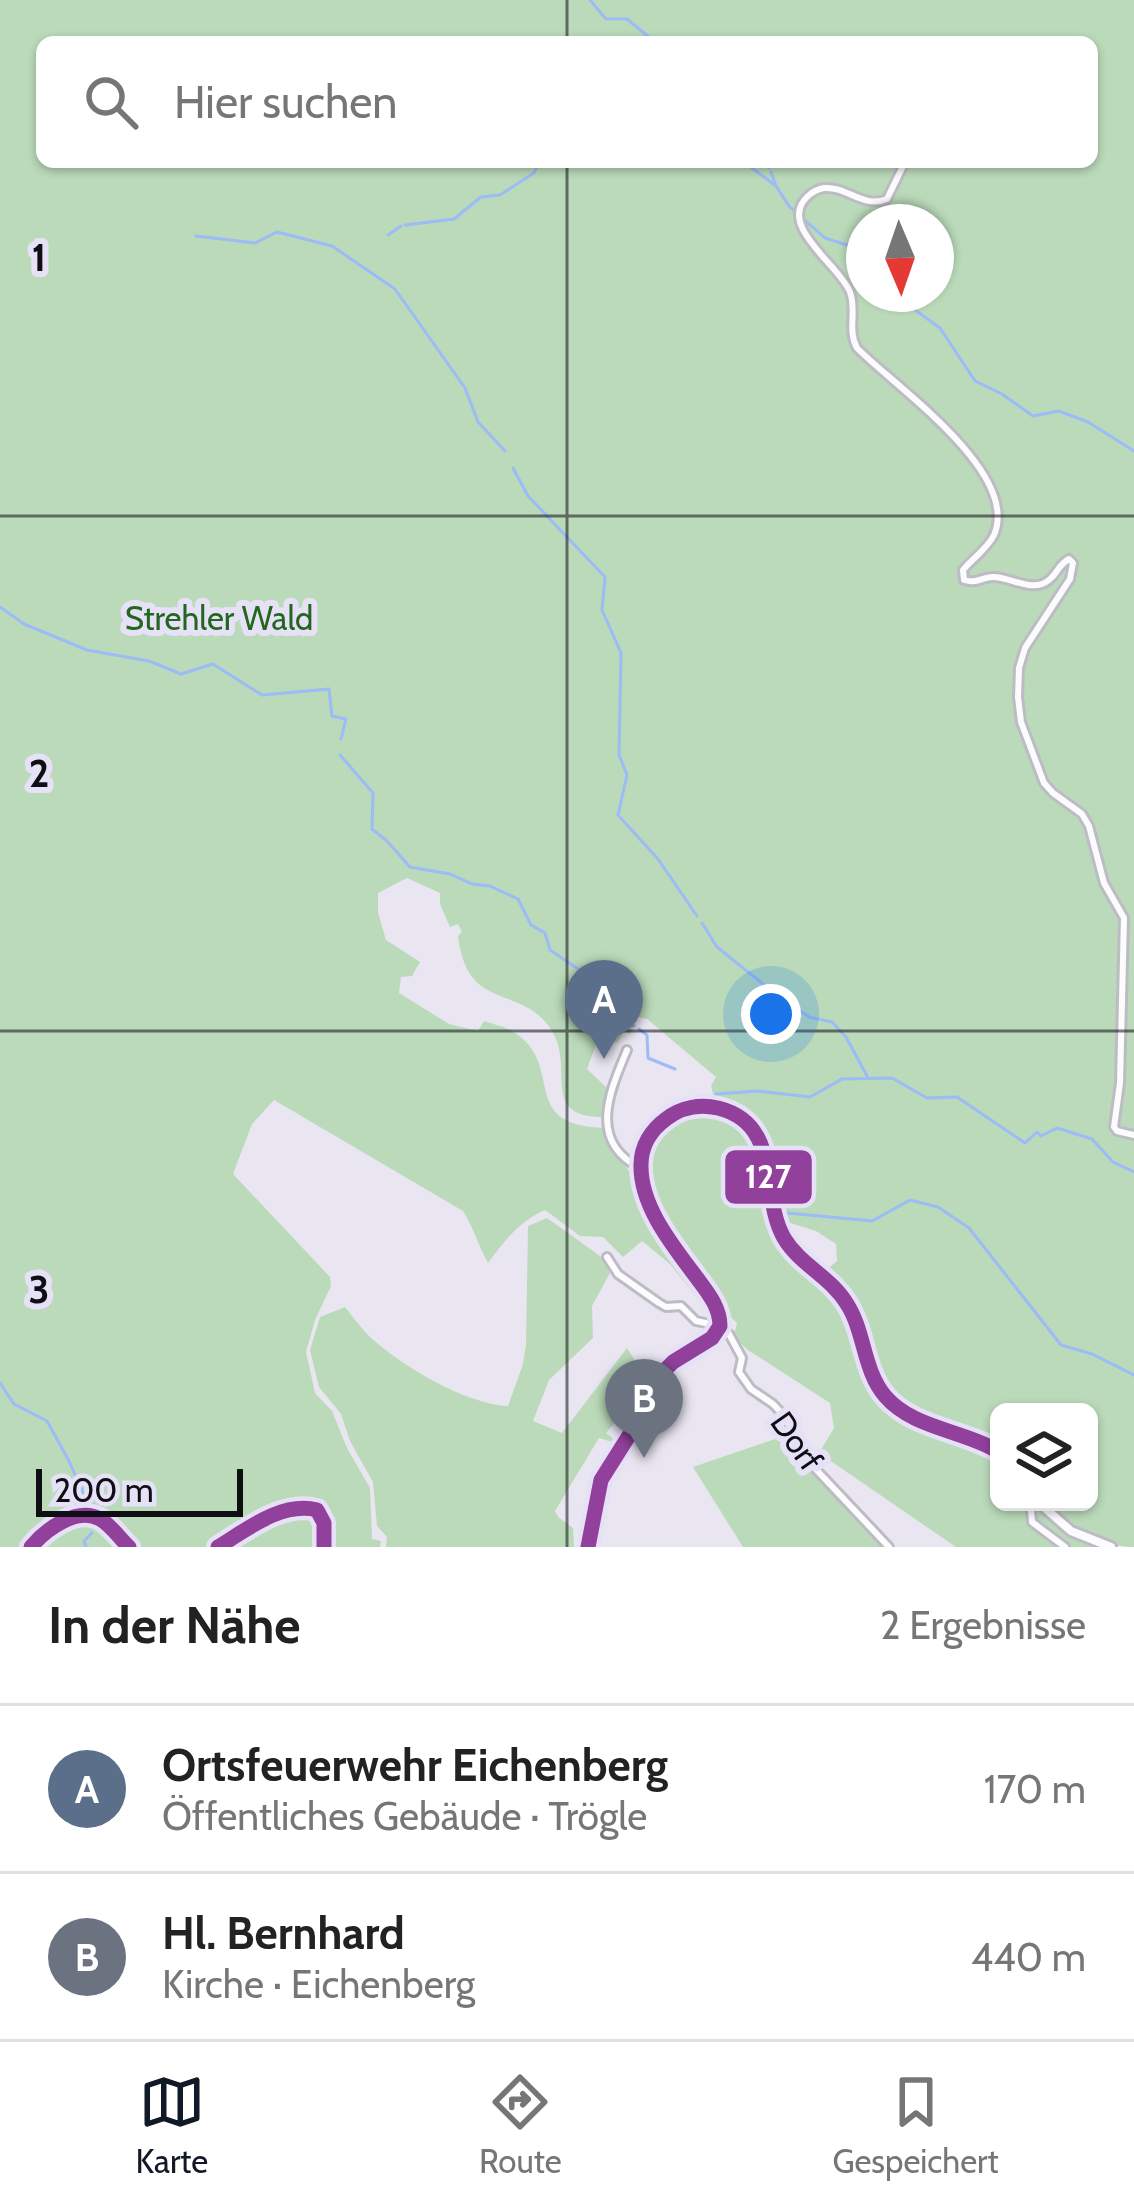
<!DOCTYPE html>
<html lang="de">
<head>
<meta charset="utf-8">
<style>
	:root { --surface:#fff; --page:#f2f2f2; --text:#222; --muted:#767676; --line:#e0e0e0; --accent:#111827 }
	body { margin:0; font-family:Cabin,sans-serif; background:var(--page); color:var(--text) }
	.controls { position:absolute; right:36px; bottom:36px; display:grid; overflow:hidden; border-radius:18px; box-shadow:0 3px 9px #0004 }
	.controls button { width:108px; height:108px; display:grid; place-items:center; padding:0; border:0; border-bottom:3px solid var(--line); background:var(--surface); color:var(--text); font:60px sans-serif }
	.compass { position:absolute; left:846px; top:204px; width:108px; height:108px; border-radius:50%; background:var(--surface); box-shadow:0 3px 9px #0004; rotate:178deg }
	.scale { position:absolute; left:36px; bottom:30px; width:207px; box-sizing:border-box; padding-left:12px; border:6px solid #0f0e14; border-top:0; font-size:33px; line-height:42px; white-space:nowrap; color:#0f0e14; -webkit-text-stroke:9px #e6e1f6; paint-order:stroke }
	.you { position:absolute; left:771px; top:1014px; width:42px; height:42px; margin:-30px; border:9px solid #fff; border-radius:50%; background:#1a73e8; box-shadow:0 0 0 18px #1a73e833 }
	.badge { display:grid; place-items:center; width:78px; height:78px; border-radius:50%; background:var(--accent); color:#fff; font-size:39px; font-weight:700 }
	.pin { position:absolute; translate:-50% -99px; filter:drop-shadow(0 3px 6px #0008) }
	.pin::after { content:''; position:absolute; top:63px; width:42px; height:36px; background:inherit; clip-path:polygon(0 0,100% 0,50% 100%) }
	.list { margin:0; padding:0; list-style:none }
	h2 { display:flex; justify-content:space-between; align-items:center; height:156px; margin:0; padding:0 48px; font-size:51px }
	h2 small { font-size:39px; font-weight:400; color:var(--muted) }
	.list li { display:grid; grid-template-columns:78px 1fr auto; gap:36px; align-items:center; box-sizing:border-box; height:168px; padding:0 48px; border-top:3px solid var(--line) }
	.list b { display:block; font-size:45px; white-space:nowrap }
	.list p { margin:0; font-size:39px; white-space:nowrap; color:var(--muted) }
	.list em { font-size:39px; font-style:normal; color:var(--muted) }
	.icon { flex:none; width:66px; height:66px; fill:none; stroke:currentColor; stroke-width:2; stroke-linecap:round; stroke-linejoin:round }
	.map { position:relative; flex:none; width:1134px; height:1547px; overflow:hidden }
	.search { position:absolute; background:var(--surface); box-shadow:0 3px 9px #0004; left:36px; right:36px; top:36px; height:132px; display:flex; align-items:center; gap:30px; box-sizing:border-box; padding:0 42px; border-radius:18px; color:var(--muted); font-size:45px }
	.sheet { height:492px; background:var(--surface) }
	nav { display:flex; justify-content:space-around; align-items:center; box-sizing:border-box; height:168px; border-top:3px solid var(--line); background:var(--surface); font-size:33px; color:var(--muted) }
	nav a { display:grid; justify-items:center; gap:6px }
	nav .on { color:var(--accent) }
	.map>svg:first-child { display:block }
</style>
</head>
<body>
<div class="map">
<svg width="1134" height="1547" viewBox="0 0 1134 1547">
	<rect width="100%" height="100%" fill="#e9e6f1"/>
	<path fill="#badaba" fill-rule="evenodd" d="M0 0H1134V1547C1099 1547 1067 1525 1043 1502H1089V1412H999V1447C969 1431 931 1427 903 1408 872 1387 872 1348 858 1317 850 1300 836 1287 824 1272L837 1261 836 1244 816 1231 787 1222C784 1213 778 1203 776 1194 771 1168 771 1138 750 1120 741 1111 726 1107 715 1101L711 1086 716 1077 647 1019 638 1017 630 1034 624 1031 617 1043 598 1039 587 1069 608 1089 602 1117C536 1116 579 1065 548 1025 517 985 467 1011 458 936L462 932 458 924 450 927 440 904V893L407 878 378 893V913L386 940 420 962 412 976 401 977 399 993 449 1024 478 1031 484 1021C492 1024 504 1026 512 1031 568 1064 515 1125 604 1128L615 1151 633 1177 642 1201 685 1266 682 1270 700 1288 715 1317 714 1319 670 1264 642 1241 623 1257 603 1237 580 1236 545 1210C520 1221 504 1241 488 1263 479 1247 473 1226 463 1211L274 1100 252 1124 233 1174 330 1277 331 1286 315 1320 306 1352 315 1393 332 1411 347 1448 370 1488 372 1539 381 1541 380 1547H0ZM42 42H1092V162H42ZM864 222H936V294H864Z
		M704 1109C788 1125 752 1186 782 1240 798 1270 832 1285 849 1315 867 1346 865 1391 898 1413 929 1433 970 1433 999 1458V1502H1035L1057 1525 1102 1547H956L819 1453 834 1428 830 1403 748 1350 730 1334 735 1331 737 1323C715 1303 701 1279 685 1255 664 1222 629 1184 651 1143 662 1122 681 1113 704 1109Z
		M547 1218 600 1256 610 1273 592 1306 593 1338 549 1380 533 1421 562 1433 627 1348 637 1364 628 1366 629 1372 623 1373 625 1380 622 1382 626 1396 641 1393 639 1384 642 1377 652 1374 649 1391 629 1428 617 1420 606 1433 614 1439 612 1442 599 1438 555 1511 558 1517 573 1528 574 1547H386L387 1537 377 1526 373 1482 350 1441 341 1414 319 1387 310 1350 320 1317 345 1307C353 1317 361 1328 370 1337 402 1366 465 1404 508 1406L523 1364 526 1345 528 1226Z
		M787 1435 837 1499 884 1547H743L693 1467Z"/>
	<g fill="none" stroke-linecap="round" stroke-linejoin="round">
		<path stroke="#9cbbf7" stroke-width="3" d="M590 0 606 19H627L655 42
			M744 162 776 186
			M767 162 769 168
			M771 172 776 186 789 206 825 238 847 245 864 263
			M405 225 454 219 481 197 500 195 534 173 539 162
			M388 235 401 226
			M196 236 255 243 277 232 332 246 395 289 465 388 478 422 505 451
			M893 294 940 328 975 381 1002 394 1033 416 1059 411 1088 422 1134 451
			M513 468 528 496 605 577 602 610 621 653 619 755 627 775 618 815 658 859 697 916
			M0 607 24 624 87 650 149 661 181 674 213 664 262 695 329 689 332 716 346 719 341 739
			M340 755 373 793 372 829 387 841 410 867 450 874 472 884 490 886 518 899 531 925 545 933 550 950 593 979 626 1021 634 1026
			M702 923 717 947 763 984 809 1017 832 1022 846 1037 867 1076
			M639 1029 647 1035 648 1058 675 1069
			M716 1094 758 1091 810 1097 842 1079 892 1078 927 1098 957 1097 1025 1143 1037 1132 1041 1136 1057 1128 1092 1139 1113 1162 1134 1172
			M787 1213 872 1221 910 1200 938 1207 969 1228 1061 1345 1092 1354 1134 1375
			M0 1383 14 1404 47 1421 69 1461 86 1500
			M86 1547 84 1541 92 1533"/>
		<g stroke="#bdbbc3" stroke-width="12">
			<path id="street" d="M905 162 887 199C863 209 847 186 824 188 817 189 812 192 807 197 777 226 840 266 850 292 857 311 847 330 857 348 894 386 1021 472 994 535 988 548 973 558 963 570L964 580C977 584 979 578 992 577 1010 576 1032 594 1049 580 1058 573 1058 565 1069 559L1073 563 1070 579 1025 648 1019 668 1018 697 1021 722 1044 783 1053 793 1082 814 1089 826 1104 883 1124 918 1120 1083 1114 1127 1117 1131 1134 1135
				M627 1050C610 1091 587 1141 640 1168
				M607 1257 618 1274 659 1303 666 1307 681 1306 696 1321 720 1326 729 1334 742 1358 739 1372 751 1389 773 1404 786 1418 809 1462 889 1547
				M1037 1502 1031 1510 1032 1522 1065 1547"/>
		</g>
		<g stroke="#bdbbc3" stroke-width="14">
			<path id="secondary" d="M1038 1502 1071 1531 1111 1547
				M31 1547C40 1530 81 1508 100 1519 110 1526 119 1539 129 1547
				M218 1547C250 1529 335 1466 324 1547
				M588 1547 601 1480 642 1415 660 1375 673 1362 712 1338 720 1326 717 1307C704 1287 690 1266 676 1246 651 1209 617 1165 660 1124 675 1109 698 1103 719 1108 789 1127 757 1192 785 1238 800 1264 832 1277 848 1304 867 1338 866 1384 899 1409 928 1432 969 1430 999 1452"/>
		</g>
		<use href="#street" stroke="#fcfbfd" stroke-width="6"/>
		<use href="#secondary" stroke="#fcfbfd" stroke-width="8"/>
		<g stroke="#e6e1f6" stroke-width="24">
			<path id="bus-1" d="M720 1326C720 1307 708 1293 697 1278 673 1246 640 1206 641 1165 641 1146 651 1130 666 1119 681 1107 700 1104 718 1108 783 1124 759 1194 784 1238 800 1265 831 1277 847 1304 865 1332 863 1370 885 1396 913 1429 964 1430 999 1452
				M31 1547C45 1530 77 1506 100 1519 111 1525 120 1539 129 1547
				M218 1547C246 1530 282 1501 317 1510L324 1523V1547
				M588 1547 601 1480 642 1415 660 1375 673 1362 712 1338 720 1326"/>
		</g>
		<use href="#bus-1" stroke="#91409c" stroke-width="15"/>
	</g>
	<path fill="none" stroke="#0f0e14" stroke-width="3" stroke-opacity="0.55" d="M567 0V42M567 162V1547M0 516H1134M0 1031H1134"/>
	<g text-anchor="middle" stroke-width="12" stroke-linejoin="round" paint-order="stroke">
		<g font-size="33" fill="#23671e" stroke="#e6e1f6">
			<text x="219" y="630">Strehler Wald</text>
		</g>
		<g font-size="33" fill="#0f0e14" stroke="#e6e1f6">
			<text transform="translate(797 1441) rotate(55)" y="12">Dorf</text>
		</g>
	</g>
	<g font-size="39" text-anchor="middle" font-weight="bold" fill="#0f0e14" stroke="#e6e1f6" stroke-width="12" stroke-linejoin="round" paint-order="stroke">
		<text x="39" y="271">1</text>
		<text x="39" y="787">2</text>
		<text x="39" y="1303">3</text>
	</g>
	<rect stroke="#e6e1f6" stroke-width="4.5" x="723" y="1148" width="91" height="58" rx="12" fill="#91409c"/>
	<g font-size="33" text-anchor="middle" font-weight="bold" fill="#fff">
		<text x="768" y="1188">127</text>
	</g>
</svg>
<div class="controls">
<button><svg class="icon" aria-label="layers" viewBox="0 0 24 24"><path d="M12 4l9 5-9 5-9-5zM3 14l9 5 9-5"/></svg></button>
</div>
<svg class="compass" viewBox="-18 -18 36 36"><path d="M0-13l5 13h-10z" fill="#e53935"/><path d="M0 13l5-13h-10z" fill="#767676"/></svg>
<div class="scale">200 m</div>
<div class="you"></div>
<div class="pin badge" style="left:604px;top:1059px;background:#5c6f8a">A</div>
<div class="pin badge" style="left:644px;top:1458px;background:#6b7280">B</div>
<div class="search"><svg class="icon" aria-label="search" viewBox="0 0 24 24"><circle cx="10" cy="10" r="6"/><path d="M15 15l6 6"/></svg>Hier suchen</div>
</div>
<section class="sheet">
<h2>In der Nähe<small>2 Ergebnisse</small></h2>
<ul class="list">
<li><span class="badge" style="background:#5c6f8a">A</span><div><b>Ortsfeuerwehr Eichenberg</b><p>Öffentliches Gebäude · Trögle</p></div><em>170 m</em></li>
<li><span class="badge" style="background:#6b7280">B</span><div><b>Hl. Bernhard</b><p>Kirche · Eichenberg</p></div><em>440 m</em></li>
</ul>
</section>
<nav>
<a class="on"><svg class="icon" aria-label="map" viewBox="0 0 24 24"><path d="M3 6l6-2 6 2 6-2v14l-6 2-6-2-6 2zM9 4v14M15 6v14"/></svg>Karte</a>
<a><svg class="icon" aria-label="directions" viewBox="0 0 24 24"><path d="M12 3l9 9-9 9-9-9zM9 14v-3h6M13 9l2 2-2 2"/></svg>Route</a>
<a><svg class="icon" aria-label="saved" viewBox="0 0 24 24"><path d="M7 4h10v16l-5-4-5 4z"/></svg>Gespeichert</a>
</nav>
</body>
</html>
